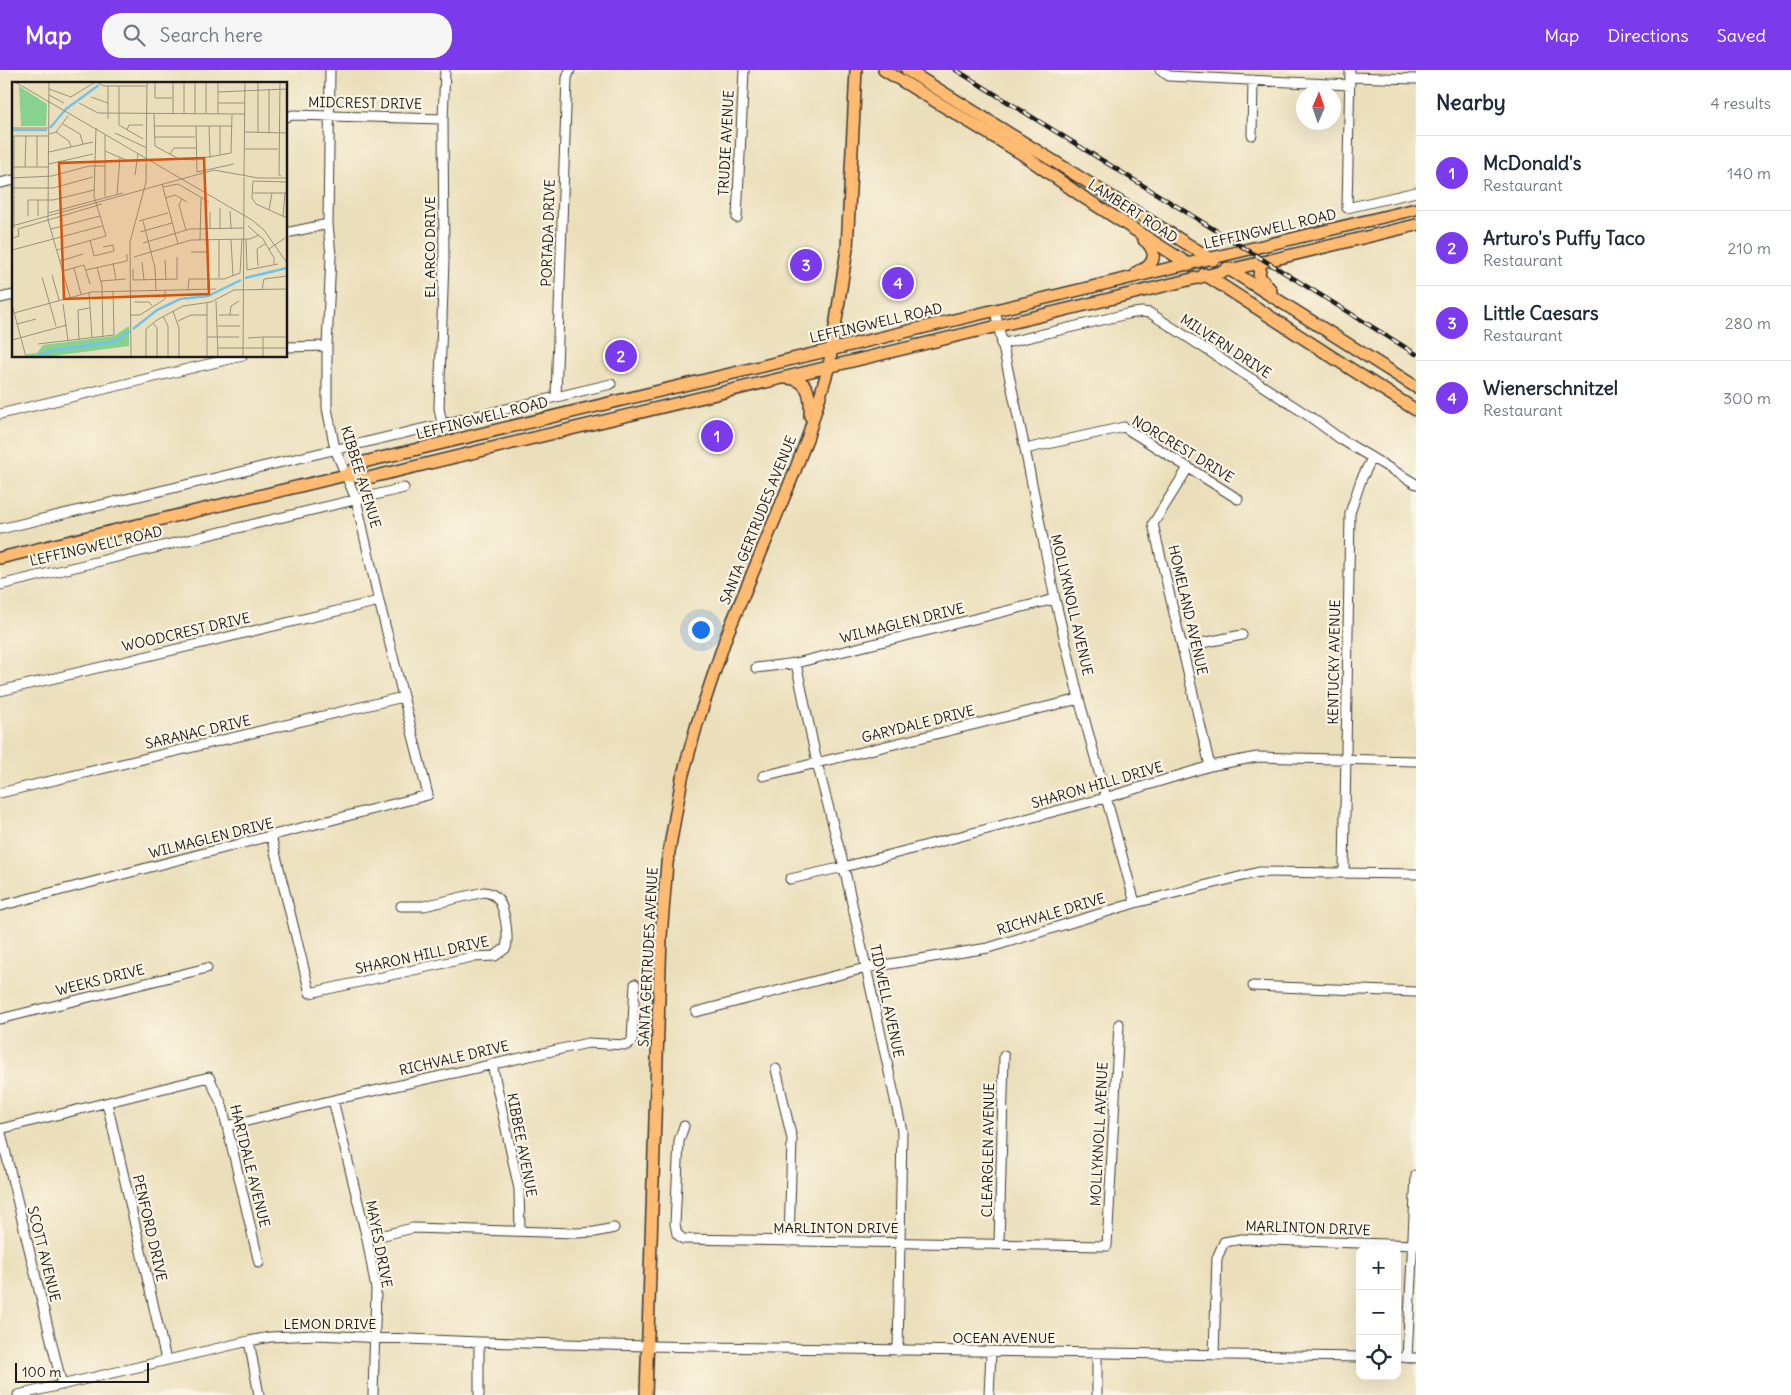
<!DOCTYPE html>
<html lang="en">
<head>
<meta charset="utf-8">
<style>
	:root { --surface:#fff; --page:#f6f6f7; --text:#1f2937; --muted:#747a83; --line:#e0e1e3; --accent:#7c3aed }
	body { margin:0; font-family:Delius,sans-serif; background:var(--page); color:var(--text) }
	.controls { position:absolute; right:15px; bottom:15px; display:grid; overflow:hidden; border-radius:10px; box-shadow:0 5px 20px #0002 }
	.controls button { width:45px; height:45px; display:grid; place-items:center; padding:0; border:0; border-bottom:1px solid var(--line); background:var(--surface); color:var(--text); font:25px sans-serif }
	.compass { position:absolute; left:1296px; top:15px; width:45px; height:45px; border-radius:50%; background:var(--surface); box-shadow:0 5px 20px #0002; rotate:2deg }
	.scale { position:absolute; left:15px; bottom:12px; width:134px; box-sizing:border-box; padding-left:5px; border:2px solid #1c1c1c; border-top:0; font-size:14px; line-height:18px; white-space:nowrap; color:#1c1c1c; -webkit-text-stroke:4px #fcf5e5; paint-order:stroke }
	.you { position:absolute; left:700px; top:559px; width:18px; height:18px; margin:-12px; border:4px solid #fff; border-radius:50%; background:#1a73e8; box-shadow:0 0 0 8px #1a73e833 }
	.badge { display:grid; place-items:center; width:32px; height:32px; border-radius:50%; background:var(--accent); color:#fff; font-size:16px; font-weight:700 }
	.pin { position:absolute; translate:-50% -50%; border:2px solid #fff; box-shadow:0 1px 5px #0006 }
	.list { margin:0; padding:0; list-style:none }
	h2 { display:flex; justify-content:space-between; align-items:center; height:65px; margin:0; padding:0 20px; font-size:21px }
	h2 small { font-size:16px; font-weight:400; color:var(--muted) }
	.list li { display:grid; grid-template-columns:32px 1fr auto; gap:15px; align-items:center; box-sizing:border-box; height:75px; padding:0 20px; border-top:1px solid var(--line) }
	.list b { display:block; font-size:19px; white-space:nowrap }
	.list p { margin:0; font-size:16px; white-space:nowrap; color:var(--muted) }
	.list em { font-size:16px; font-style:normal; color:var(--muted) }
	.icon { flex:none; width:28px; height:28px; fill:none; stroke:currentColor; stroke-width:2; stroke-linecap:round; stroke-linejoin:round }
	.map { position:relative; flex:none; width:1416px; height:1325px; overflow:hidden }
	header { display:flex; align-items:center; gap:30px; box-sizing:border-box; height:70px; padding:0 25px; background:var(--accent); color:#fff }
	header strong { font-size:24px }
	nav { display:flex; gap:28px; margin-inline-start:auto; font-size:18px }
	.search { width:350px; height:45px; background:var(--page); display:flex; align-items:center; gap:12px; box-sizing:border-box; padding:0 18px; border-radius:20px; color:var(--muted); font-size:19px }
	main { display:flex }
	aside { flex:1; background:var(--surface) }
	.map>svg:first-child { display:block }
</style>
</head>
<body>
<header>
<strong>Map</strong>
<div class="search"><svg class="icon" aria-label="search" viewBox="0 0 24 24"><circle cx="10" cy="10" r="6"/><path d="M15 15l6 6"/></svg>Search here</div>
<nav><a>Map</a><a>Directions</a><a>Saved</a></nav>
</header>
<main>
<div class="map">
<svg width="1416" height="1325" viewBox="0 0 1416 1325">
	<rect width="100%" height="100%" fill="#fcf5e5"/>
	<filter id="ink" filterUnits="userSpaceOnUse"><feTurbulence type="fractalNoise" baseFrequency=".02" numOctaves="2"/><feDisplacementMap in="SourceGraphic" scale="10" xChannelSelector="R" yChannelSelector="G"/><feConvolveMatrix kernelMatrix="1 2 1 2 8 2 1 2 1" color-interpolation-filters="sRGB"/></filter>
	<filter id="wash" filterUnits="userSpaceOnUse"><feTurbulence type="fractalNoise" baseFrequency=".0096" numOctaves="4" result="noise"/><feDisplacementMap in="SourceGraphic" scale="20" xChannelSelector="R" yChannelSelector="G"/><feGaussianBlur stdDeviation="1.12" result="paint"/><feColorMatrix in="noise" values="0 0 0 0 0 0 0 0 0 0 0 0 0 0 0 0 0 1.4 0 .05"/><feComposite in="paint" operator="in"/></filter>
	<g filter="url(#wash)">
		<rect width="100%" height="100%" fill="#ebdfbb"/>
	</g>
	<g filter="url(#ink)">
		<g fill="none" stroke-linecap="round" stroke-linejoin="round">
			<g stroke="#3b3934" stroke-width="11">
				<path id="minor" d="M1160 0 1169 6 1350 15
					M1350 0 1347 138 1416 122
					M1350 7 1416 9
					M286 47 293 45 443 49
					M1252 65 1253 10
					M0 113 14 110
					M737 148 744 0
					M286 163 328 154
					M0 228 14 225
					M995 240 1025 379 1055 529 1079 629 1135 833
					M1001 274 1127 244 1142 242 1150 243 1309 346 1342 370 1416 414
					M286 277 327 276
					M556 327 567 8 570 0
					M0 344 242 286
					M442 354 439 338 444 189 443 49 445 0
					M1025 379 1124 357 1238 429
					M1188 398 1153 454 1210 696
					M0 459 611 314
					M0 515 404 418
					M1182 577 1242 565
					M796 593 817 693 844 797 902 1061 898 1281
					M756 598 796 593 1055 529
					M0 621 379 531
					M763 706 1079 629
					M0 723 403 627
					M271 766 310 923 472 887 495 886 506 878C509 866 505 839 498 829 494 824 490 823 484 822L424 836H401
					M1344 802 1350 443 1361 410 1372 388
					M790 809 844 797 1105 728 1210 696 1257 687 1416 691
					M0 836 428 725 379 531 356 429 335 379 327 338V276L331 186 328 154 330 0
					M1253 916 1416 922
					M696 942 865 898 988 878 1135 833 1259 802 1416 804
					M0 949 207 898
					M492 994 519 1119 520 1161
					M776 999 792 1069 789 1172
					M333 1030 367 1169 376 1219 373 1325
					M107 1033 166 1290
					M227 1056 333 1030 588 973 627 975 632 971 635 914
					M684 1056 679 1071 675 1154 677 1164 683 1169 1107 1176 1119 954
					M0 1059 209 1007 222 1035 259 1193
					M0 1059 62 1315
					M367 1169 413 1158 576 1163 595 1162 614 1158
					M999 1174 1004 986
					M249 1271 259 1325
					M479 1272V1325
					M1097 1283V1325
					M1214 1285 1217 1188 1224 1172 1242 1169 1416 1175
					M1397 1287 1416 1288
					M1407 1288 1416 1105
					M18 1325 249 1271 270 1267 316 1265 479 1272 648 1276 1360 1287
					M989 1325 991 1283"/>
			</g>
			<g stroke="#3b3934" stroke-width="14">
				<path id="major" d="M884 0 1022 84 1083 127 1190 195
					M907 0 1213 190
					M1261 192 1259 206 1271 220
					M1227 198 1416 317
					M1137 202C1140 200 1146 199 1148 196 1158 188 1152 176 1144 170
					M1204 204C1275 249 1344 296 1416 340
					M785 308C810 308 811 327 810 346
					M346 405 364 392 1416 139
					M0 488 346 405 368 408 1416 155
					M646 1325 661 866 667 793 682 708 697 654 726 567 794 403 808 366 829 296 847 179 856 0"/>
			</g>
			<use href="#minor" stroke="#fff" stroke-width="9"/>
			<use href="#major" stroke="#ffbb71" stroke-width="11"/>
			<g stroke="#1c1c1c" stroke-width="4.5">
				<path id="rail" d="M956 0 1416 284"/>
			</g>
			<use href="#rail" stroke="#fcf5e5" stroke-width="2.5" stroke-dasharray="8" stroke-linecap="butt"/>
		</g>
	</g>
	<g text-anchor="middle" stroke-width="4.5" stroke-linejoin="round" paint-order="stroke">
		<g font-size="14" fill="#1c1c1c" stroke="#fcf5e5">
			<text transform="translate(365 33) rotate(1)" y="5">MIDCREST DRIVE</text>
			<text transform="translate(726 73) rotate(-87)" y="5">TRUDIE AVENUE</text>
			<text transform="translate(1133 141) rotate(33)" y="5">LAMBERT ROAD</text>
			<text transform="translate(1270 159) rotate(-13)" y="5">LEFFINGWELL ROAD</text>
			<text transform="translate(548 163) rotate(-88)" y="5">PORTADA DRIVE</text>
			<text transform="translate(430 177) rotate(-90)" y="5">EL ARCO DRIVE</text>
			<text transform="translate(876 253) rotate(-13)" y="5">LEFFINGWELL ROAD</text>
			<text transform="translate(1226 276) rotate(33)" y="5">MILVERN DRIVE</text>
			<text transform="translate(482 348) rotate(-14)" y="5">LEFFINGWELL ROAD</text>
			<text transform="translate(1183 379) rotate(31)" y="5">NORCREST DRIVE</text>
			<text transform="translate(361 407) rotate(73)" y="5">KIBBEE AVENUE</text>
			<text transform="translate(758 450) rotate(-68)" y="5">SANTA GERTRUDES AVENUE</text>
			<text transform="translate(96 476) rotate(-13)" y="5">LEFFINGWELL ROAD</text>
			<text transform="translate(1072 535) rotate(77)" y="5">MOLLYKNOLL AVENUE</text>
			<text transform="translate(1188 540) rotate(77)" y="5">HOMELAND AVENUE</text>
			<text transform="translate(902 553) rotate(-14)" y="5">WILMAGLEN DRIVE</text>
			<text transform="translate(186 562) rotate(-13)" y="5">WOODCREST DRIVE</text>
			<text transform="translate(1334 592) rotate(-89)" y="5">KENTUCKY AVENUE</text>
			<text transform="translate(918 654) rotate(-14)" y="5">GARYDALE DRIVE</text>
			<text transform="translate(198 662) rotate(-13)" y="5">SARANAC DRIVE</text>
			<text transform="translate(1097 715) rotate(-16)" y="5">SHARON HILL DRIVE</text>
			<text transform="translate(211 768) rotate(-14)" y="5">WILMAGLEN DRIVE</text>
			<text transform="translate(1051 844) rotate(-17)" y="5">RICHVALE DRIVE</text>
			<text transform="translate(422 885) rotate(-12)" y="5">SHARON HILL DRIVE</text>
			<text transform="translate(648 887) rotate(-87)" y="5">SANTA GERTRUDES AVENUE</text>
			<text transform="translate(100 910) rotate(-14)" y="5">WEEKS DRIVE</text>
			<text transform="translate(887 931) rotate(78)" y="5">TIDWELL AVENUE</text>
			<text transform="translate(454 988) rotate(-13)" y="5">RICHVALE DRIVE</text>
			<text transform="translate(1099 1064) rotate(-87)" y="5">MOLLYKNOLL AVENUE</text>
			<text transform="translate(522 1075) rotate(79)" y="5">KIBBEE AVENUE</text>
			<text transform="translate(988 1080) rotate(-89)" y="5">CLEARGLEN AVENUE</text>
			<text transform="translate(250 1096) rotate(76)" y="5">HARTDALE AVENUE</text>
			<text transform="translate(150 1158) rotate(77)" y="5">PENFORD DRIVE</text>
			<text x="836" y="1163">MARLINTON DRIVE</text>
			<text transform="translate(1308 1158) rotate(2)" y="5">MARLINTON DRIVE</text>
			<text transform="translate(379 1174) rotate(79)" y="5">MAYES DRIVE</text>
			<text transform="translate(44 1184) rotate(76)" y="5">SCOTT AVENUE</text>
			<text x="330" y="1259">LEMON DRIVE</text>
			<text x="1004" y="1273">OCEAN AVENUE</text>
		</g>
	</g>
	<g transform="translate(12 12)">
		<rect width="275" height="275" fill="#ebdfbb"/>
		<path d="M7 4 35 22 34 44H9ZM117 244V264L33 275H16L14 272 25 271 31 263 102 254Z" fill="#87d28f"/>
		<path fill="none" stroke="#71c2ec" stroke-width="2.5" d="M38 46 54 27 87 3M0 48H35M233 196 275 186M121 247 145 228 168 217 196 214 229 198M25 275 37 269 104 259 118 249"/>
		<path fill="none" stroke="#98917b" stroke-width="1" d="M3 0 240 138 252 148 275 181M37 0 36 138 58 215M85 0 92 4H135M143 0V16H160M161 0V31M172 0V31M183 0V31M194 0V31M206 0V32M268 0 267 93 269 94M107 4V43L131 57M0 7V26M37 7 59 15 83 0M206 10 275 7M37 13 52 21M79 15 96 21M67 21 86 31 233 32M206 21H233M142 32 143 64 167 77 185 78M96 37V4M51 42 68 52 71 62M142 44H220M184 44 185 90 222 82M197 44 198 76M0 46H36M115 48 117 43H131M44 50 57 59 59 65M233 50 275 51M246 50V0M257 50V7M103 51 135 66M37 52 44 50 56 34M93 53V115M0 54H36M25 54V85M142 55H183M233 67H266M93 69 114 78M37 70 81 60M158 72 162 66H184M208 72V44M185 77 219 71 220 33M37 82 81 72M0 85H36M13 85 14 54M123 93 126 72M232 93 233 0M232 95V114M0 96 40 94 77 84H93M275 100 241 99 240 116 244 122 275 136M150 102 166 162M151 105 166 102 197 120M0 106H41L81 95M241 111H275M2 112V54M105 112 108 75M153 116 163 113 175 120M170 117 167 123 174 148M257 128 260 111M218 129 219 146M36 131 111 111M16 134V118H41L82 108M26 134V118M271 135 273 111M127 139 156 131M131 139 143 186 144 208M0 144 202 88 246 96H275M236 144 251 157 262 176V182M2 146V113M39 147 88 134M198 147V130M208 147V126M128 150 160 141M0 156 7 154 6 147 90 122M234 157 235 188 266 182M78 158 82 174 102 169 101 163 91 165M188 158 189 116M219 158 221 194M131 161 178 147 232 146M257 167 273 156M0 168 90 144M45 168 94 154 82 114 84 46M179 170H196M122 175 179 158 238 157 247 153M153 178 154 198M48 179 71 172M130 180 132 198M101 181 104 198M246 184 245 167 253 162M85 185 90 204 91 255M62 186 69 212M121 187V198L165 197V175M74 188 115 179V172M51 189 72 183 78 202M40 193 47 218M30 195 44 244M207 196V158M89 199 114 197M250 207 252 197 275 194M176 208 177 197H212L228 191 230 157M196 208V158M77 210 80 256M204 219 206 275M122 220H137L140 224M51 222 56 259M0 223 14 275M161 229 167 246V275M2 231 79 210 204 207M118 233H128L153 217V209M207 233H227M218 233 219 224 227 219M151 234 156 244V275M166 239 179 233H195M141 241 145 246V275M5 242 24 237M206 244H228M134 247 145 238 171 224 199 220 222 208 275 207M195 255H227M251 255H275M236 256 251 255V275M0 258 55 243M67 258 66 228 78 226M26 262 102 253 101 209M206 266H275M119 275 118 160 134 100 135 0M134 275V247M195 275V221M231 275 232 113"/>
		<path fill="#d4530e" fill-opacity="0.15" stroke="#d4530e" stroke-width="2.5" d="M192 76 197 212 52 217 47 81Z"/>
		<rect width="275" height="275" fill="none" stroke="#1c1c1c" stroke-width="2.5"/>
	</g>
</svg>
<div class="controls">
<button>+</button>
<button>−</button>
<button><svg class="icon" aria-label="locate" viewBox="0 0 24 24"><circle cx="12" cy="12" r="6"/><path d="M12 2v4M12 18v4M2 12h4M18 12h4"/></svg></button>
</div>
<svg class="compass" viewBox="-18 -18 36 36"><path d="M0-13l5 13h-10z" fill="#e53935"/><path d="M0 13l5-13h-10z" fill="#747a83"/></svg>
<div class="scale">100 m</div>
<div class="you"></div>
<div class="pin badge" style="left:717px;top:366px">1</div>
<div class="pin badge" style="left:621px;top:286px">2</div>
<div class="pin badge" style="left:806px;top:195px">3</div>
<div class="pin badge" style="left:898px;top:213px">4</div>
</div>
<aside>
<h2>Nearby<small>4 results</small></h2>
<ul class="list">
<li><span class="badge">1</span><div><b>McDonald's</b><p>Restaurant</p></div><em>140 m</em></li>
<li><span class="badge">2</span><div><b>Arturo's Puffy Taco</b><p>Restaurant</p></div><em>210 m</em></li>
<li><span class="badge">3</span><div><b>Little Caesars</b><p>Restaurant</p></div><em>280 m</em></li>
<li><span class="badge">4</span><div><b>Wienerschnitzel</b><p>Restaurant</p></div><em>300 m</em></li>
</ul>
</aside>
</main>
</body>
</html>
